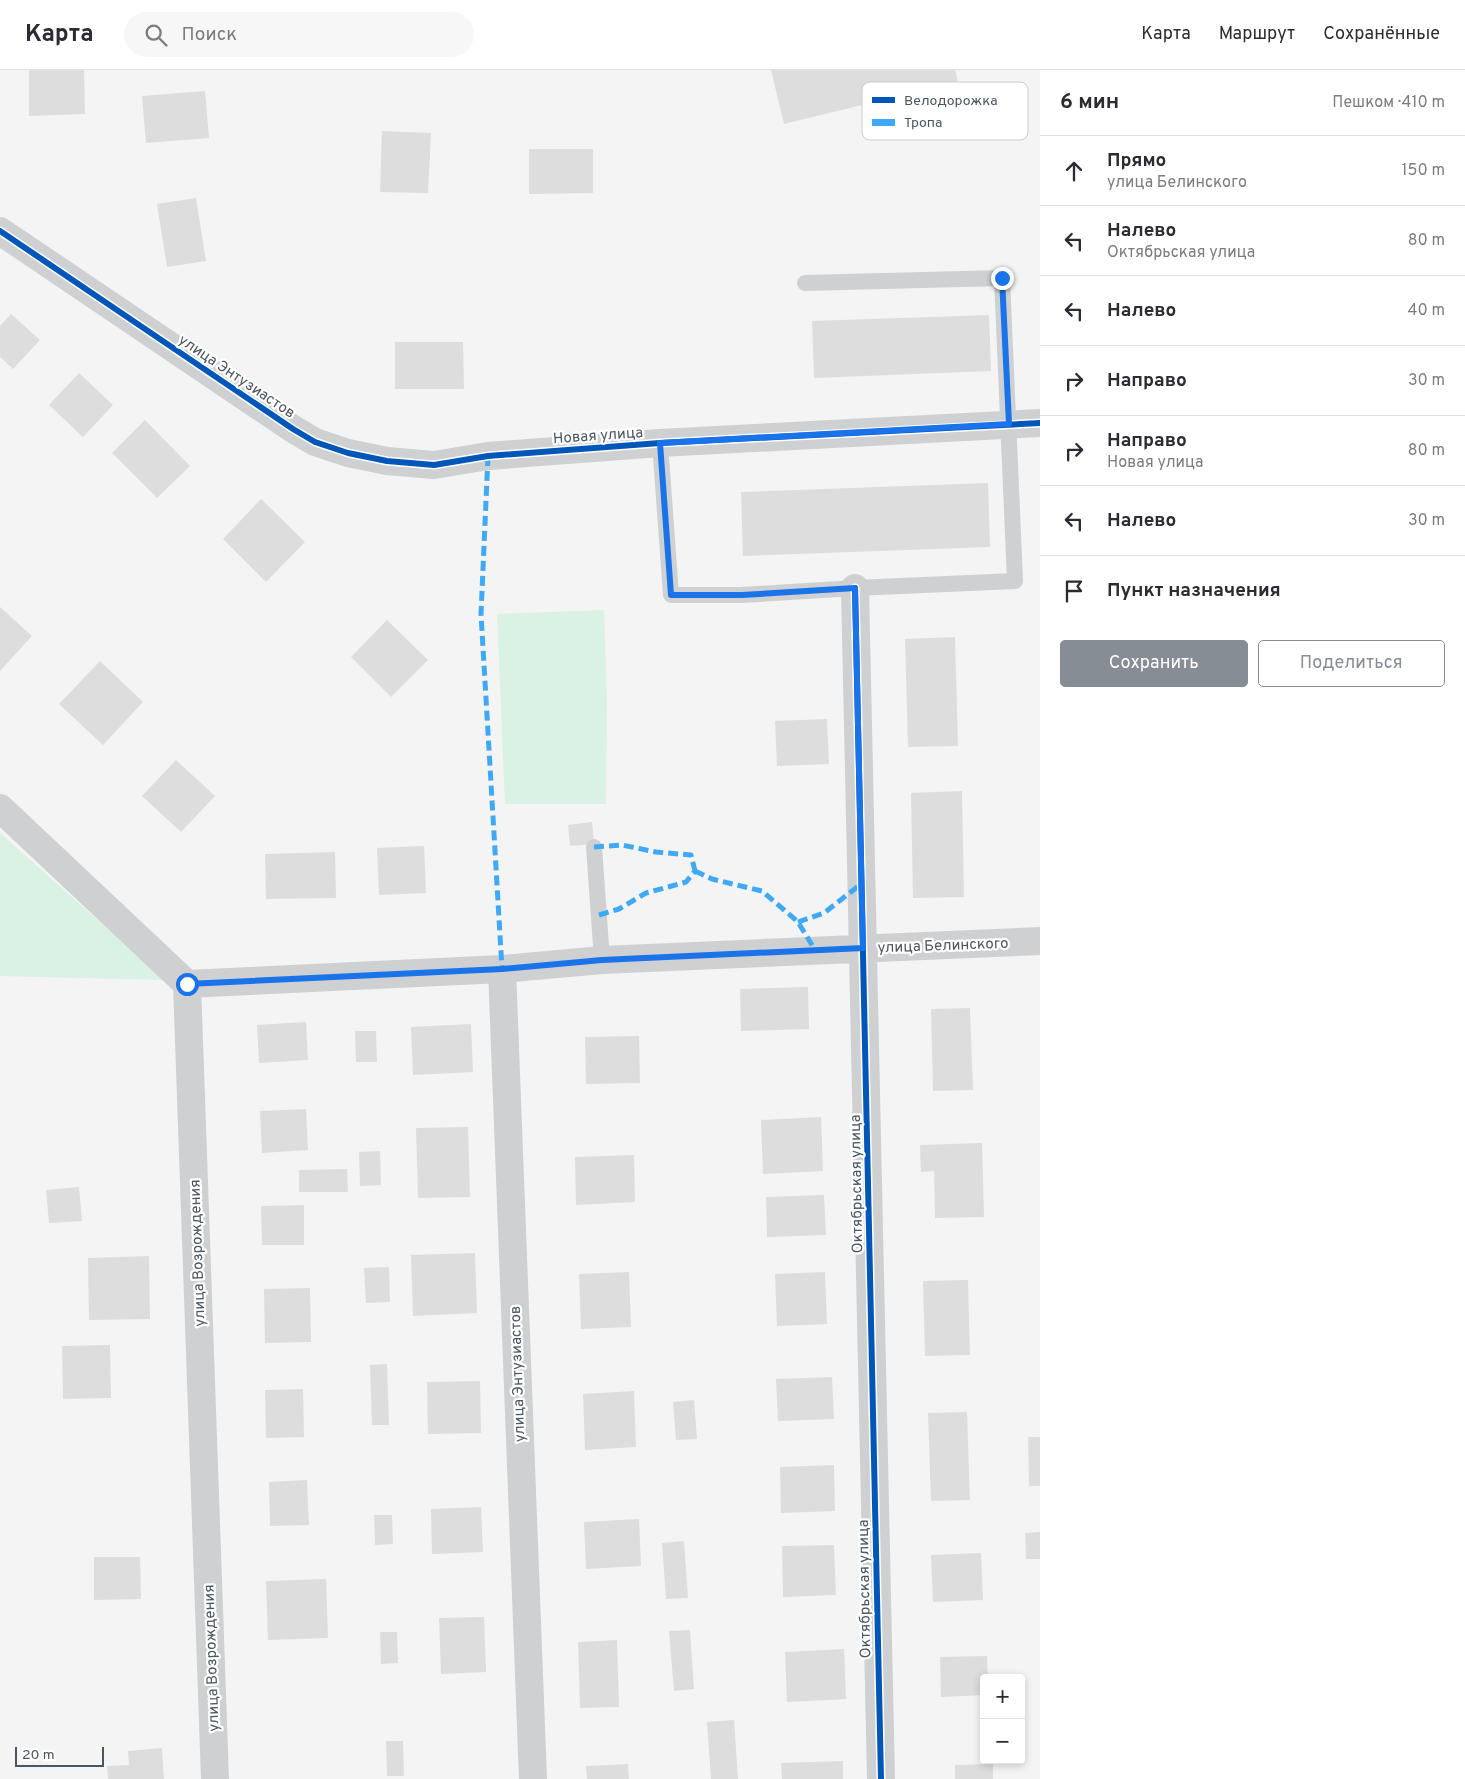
<!DOCTYPE html>
<html lang="ru">
<head>
<meta charset="utf-8">
<style>
	:root { --surface:#fff; --page:#f7f7f7; --text:#2b2b33; --muted:#7c7c81; --line:#e1e1e2; --accent:#868d94 }
	body { margin:0; font-family:Overpass,sans-serif; background:var(--page); color:var(--text) }
	.controls { position:absolute; right:15px; bottom:15px; display:grid; overflow:hidden; border-radius:5px; box-shadow:0 2px 8px #0003 }
	.controls button { width:45px; height:45px; display:grid; place-items:center; padding:0; border:0; border-bottom:1px solid var(--line); background:var(--surface); color:var(--text); font:25px sans-serif }
	.scale { position:absolute; left:15px; bottom:12px; width:89px; box-sizing:border-box; padding-left:5px; border:2px solid #4a5661; border-top:0; font-size:14px; line-height:18px; white-space:nowrap; color:#4a5661; -webkit-text-stroke:4px #fff; paint-order:stroke }
	.stop { position:absolute; width:15px; height:15px; margin:-11px; border:4px solid #1a73e8; border-radius:50%; background:#fff }
	.stop.end { background:#1a73e8; border-color:#fff; box-shadow:0 1px 5px #0008 }
	.list { margin:0; padding:0; list-style:none }
	h2 { display:flex; justify-content:space-between; align-items:center; height:65px; margin:0; padding:0 20px; font-size:21px }
	h2 small { font-size:16px; font-weight:400; color:var(--muted) }
	.list li { display:grid; grid-template-columns:32px 1fr auto; gap:15px; align-items:center; box-sizing:border-box; height:70px; padding:0 20px; border-top:1px solid var(--line) }
	.list b { display:block; font-size:19px; white-space:nowrap }
	.list p { margin:0; font-size:16px; white-space:nowrap; color:var(--muted) }
	.list em { font-size:16px; font-style:normal; color:var(--muted) }
	.actions { display:flex; gap:10px; padding:15px 20px }
	.actions a { flex:1; padding:11px 0; border:1px solid var(--accent); border-radius:5px; text-align:center; font-size:18px; color:var(--accent) }
	.actions .main { background:var(--accent); color:#fff }
	.icon { flex:none; width:28px; height:28px; fill:none; stroke:currentColor; stroke-width:2; stroke-linecap:round; stroke-linejoin:round }
	.map { position:relative; flex:none; width:1040px; height:1709px; overflow:hidden }
	header { display:flex; align-items:center; gap:30px; box-sizing:border-box; height:70px; padding:0 25px; background:var(--surface); border-bottom:1px solid var(--line) }
	header strong { font-size:24px }
	nav { display:flex; gap:28px; margin-inline-start:auto; font-size:18px }
	.search { width:350px; height:45px; background:var(--page); display:flex; align-items:center; gap:12px; box-sizing:border-box; padding:0 18px; border-radius:28px; color:var(--muted); font-size:19px }
	main { display:flex }
	aside { flex:1; background:var(--surface) }
	.map>svg:first-child { display:block }
</style>
</head>
<body>
<header>
<strong>Карта</strong>
<div class="search"><svg class="icon" aria-label="search" viewBox="0 0 24 24"><circle cx="10" cy="10" r="6"/><path d="M15 15l6 6"/></svg>Поиск</div>
<nav><a>Карта</a><a>Маршрут</a><a>Сохранённые</a></nav>
</header>
<main>
<div class="map">
<svg width="1040" height="1709" viewBox="0 0 1040 1709">
	<rect width="100%" height="100%" fill="#f4f4f4"/>
	<path fill="#d9f2e3" d="M604 540 607 630 606 734H505L497 544Z
		M0 763 165 910 0 906Z"/>
	<path fill="#ddddde" d="M29 0H84L85 44 29 46Z
		M771 0H955L964 37 876 59 870 33 784 54Z
		M205 21 209 68 146 73 142 26Z
		M382 61 431 63 428 123 380 122Z
		M529 79H593V123L529 124Z
		M196 128 206 191 167 197 157 134Z
		M11 244 40 270 13 299 0 287V256Z
		M989 245 991 301 814 308 812 251Z
		M395 272H463L464 319H395Z
		M79 303 113 335 83 367 49 335Z
		M145 350 190 396 157 428 112 383Z
		M988 413 990 477 743 486 741 422Z
		M261 429 305 472 266 512 223 469Z
		M0 537 32 566 0 601Z
		M387 550 428 590 391 627 351 587Z
		M955 567 958 676 908 677 905 569Z
		M100 591 143 632 103 675 59 634Z
		M827 649 829 694 777 696 775 651Z
		M176 690 215 726 181 762 142 726Z
		M962 721 964 827 913 828 911 723Z
		M592 752 594 774 570 776 568 755Z
		M424 776 426 823 379 825 377 778Z
		M335 782 336 828 266 829 265 784Z
		M808 917 809 959 741 961 740 919Z
		M970 938 973 1020 933 1021 931 939Z
		M306 952 308 990 259 993 257 955Z
		M471 954 473 1002 413 1005 411 957Z
		M355 961H376L377 992H356Z
		M639 966 640 1013 586 1014 585 967Z
		M306 1039 308 1080 262 1083 260 1041Z
		M821 1047 823 1101 763 1104 761 1050Z
		M468 1057 470 1127 418 1128 416 1058Z
		M982 1073 984 1147 935 1148 934 1101 921 1102 920 1075Z
		M380 1081 381 1115 360 1116 359 1082Z
		M634 1085 635 1132 576 1135 575 1087Z
		M347 1099 348 1122H299V1100Z
		M79 1117 82 1151 49 1153 46 1120Z
		M824 1125 826 1165 767 1167 766 1127Z
		M304 1135V1175H262L261 1136Z
		M475 1183 477 1243 413 1246 411 1185Z
		M149 1186 150 1249 89 1250 88 1188Z
		M389 1197 390 1232 366 1233 364 1198Z
		M629 1202 631 1257 581 1259 579 1204Z
		M825 1202 827 1254 777 1256 775 1204Z
		M968 1210 970 1285 925 1286 923 1211Z
		M310 1218 311 1272 265 1273 264 1219Z
		M110 1275 111 1328 63 1329 62 1276Z
		M387 1294 389 1355H372L370 1295Z
		M832 1307 834 1349 778 1351 776 1309Z
		M480 1311 481 1363 428 1364 427 1312Z
		M303 1319 304 1367 266 1368 265 1320Z
		M634 1321 636 1377 585 1380 583 1324Z
		M694 1330 697 1369 676 1370 673 1332Z
		M967 1342 970 1430 931 1431 928 1343Z
		M1028 1367H1040V1416H1029Z
		M834 1395 835 1441 781 1443 780 1397Z
		M307 1410 309 1455 270 1456 269 1412Z
		M481 1437 483 1482 432 1484 431 1439Z
		M374 1445H392L393 1474 375 1475Z
		M639 1449 641 1496 586 1499 584 1452Z
		M1040 1462V1489H1026L1025 1463Z
		M684 1471 688 1528 666 1529 662 1473Z
		M834 1475 836 1525 783 1527 782 1476Z
		M981 1483 983 1530 933 1532 931 1485Z
		M94 1487H140L141 1529 94 1530Z
		M326 1509 328 1568 268 1570 266 1511Z
		M484 1547 486 1602 441 1604 439 1548Z
		M690 1560 694 1619 674 1621 669 1561Z
		M380 1562H397L398 1593 381 1594Z
		M617 1570 619 1637 580 1638 578 1572Z
		M844 1579 846 1629 787 1632 785 1582Z
		M987 1586 988 1608H984V1625L941 1627 940 1587Z
		M734 1650 738 1709H711L707 1652Z
		M386 1671H403L404 1706H387Z
		M162 1678 164 1709H108L107 1696 129 1695 128 1681Z
		M843 1691V1709H782L781 1693Z
		M628 1694 629 1709H587L586 1696Z
		M993 1694V1709H955V1695Z"/>
	<g fill="none" stroke-linecap="round" stroke-linejoin="round">
		<path stroke="#ced0d2" stroke-width="16" d="M660 373 671 525H742L855 518 1015 511 1002 208 805 213
			M594 777 602 890"/>
		<path stroke="#ced0d2" stroke-width="28" d="M0 161 293 359 315 372 348 383 387 391 434 395 488 386 660 373 1040 353
			M855 518 881 1709
			M0 738 187 914 215 1709
			M502 899 533 1709
			M187 914 502 899 602 890 1040 871"/>
		<path stroke="#3fa9f5" stroke-width="5" stroke-dasharray="10 5" stroke-linecap="butt" d="M488 386 481 544 502 899
			M594 777 622 775 656 782 691 785 695 801
			M695 801 712 809 762 821 798 852 815 880
			M599 845 619 839 646 823 686 812 695 801
			M798 852 824 843 861 814"/>
		<g stroke="#fff" stroke-width="9">
			<path id="cycleway" d="M0 161 293 359 315 372 348 383 387 391 434 395 488 386 660 373 1040 353
				M855 518 881 1709"/>
		</g>
		<use href="#cycleway" stroke="#0057b8" stroke-width="6"/>
	</g>
	<g fill="none" stroke-linecap="round" stroke-linejoin="round">
		<path stroke="#1a73e8" stroke-width="6" d="M187 914 502 899 602 890 863 878 855 518 742 525H671L660 373 1009 354 1002 208"/>
	</g>
	<g text-anchor="middle" stroke-width="4.5" stroke-linejoin="round" paint-order="stroke">
		<g font-size="15" fill="#4a5661" stroke="#fff">
			<text transform="translate(237 306) rotate(34)" y="5">улица Энтузиастов</text>
			<text transform="translate(598 365) rotate(-4)" y="5">Новая улица</text>
			<text transform="translate(943 875) rotate(-2)" y="5">улица Белинского</text>
			<text transform="translate(856 1114) rotate(-91)" y="5">Октябрьская улица</text>
			<text transform="translate(197 1183) rotate(-92)" y="5">улица Возрождения</text>
			<text transform="translate(517 1304) rotate(-92)" y="5">улица Энтузиастов</text>
			<text transform="translate(864 1519) rotate(-91)" y="5">Октябрьская улица</text>
			<text transform="translate(211 1588) rotate(-92)" y="5">улица Возрождения</text>
		</g>
	</g>
	<rect x="862" y="12" width="166" height="58" rx="8" fill="#fff" stroke="#c9ccd0" stroke-width="1"/>
	<rect x="872" y="27" width="23" height="6" fill="#0057b8"/>
	<rect x="872" y="49" width="23" height="7" fill="#3fa9f5"/>
	<g font-size="14" fill="#4a5661">
		<text x="904" y="35">Велодорожка</text>
		<text x="904" y="57">Тропа</text>
	</g>
</svg>
<div class="controls">
<button>+</button>
<button>−</button>
</div>
<div class="scale">20 m</div>
<div class="stop" style="left:187px;top:914px"></div>
<div class="stop end" style="left:1002px;top:208px"></div>
</div>
<aside>
<h2>6 мин<small>Пешком · 410 m</small></h2>
<ul class="list">
<li><svg class="icon" aria-label="ahead" viewBox="0 0 24 24"><path d="M12 20V5M6 11l6-6 6 6"/></svg><div><b>Прямо</b><p>улица Белинского</p></div><em>150 m</em></li>
<li><svg class="icon" aria-label="left" viewBox="0 0 24 24"><path d="M17 20v-9H6M10 6l-5 5 5 5"/></svg><div><b>Налево</b><p>Октябрьская улица</p></div><em>80 m</em></li>
<li><svg class="icon" aria-label="left" viewBox="0 0 24 24"><path d="M17 20v-9H6M10 6l-5 5 5 5"/></svg><div><b>Налево</b></div><em>40 m</em></li>
<li><svg class="icon" aria-label="right" viewBox="0 0 24 24"><path d="M7 20v-9h11M14 6l5 5-5 5"/></svg><div><b>Направо</b></div><em>30 m</em></li>
<li><svg class="icon" aria-label="right" viewBox="0 0 24 24"><path d="M7 20v-9h11M14 6l5 5-5 5"/></svg><div><b>Направо</b><p>Новая улица</p></div><em>80 m</em></li>
<li><svg class="icon" aria-label="left" viewBox="0 0 24 24"><path d="M17 20v-9H6M10 6l-5 5 5 5"/></svg><div><b>Налево</b></div><em>30 m</em></li>
<li><svg class="icon" aria-label="arrive" viewBox="0 0 24 24"><path d="M6 21V4h12l-3 4 3 4H6"/></svg><div><b>Пункт назначения</b></div></li>
</ul>
<div class="actions"><a class="main">Сохранить</a><a>Поделиться</a></div>
</aside>
</main>
</body>
</html>
